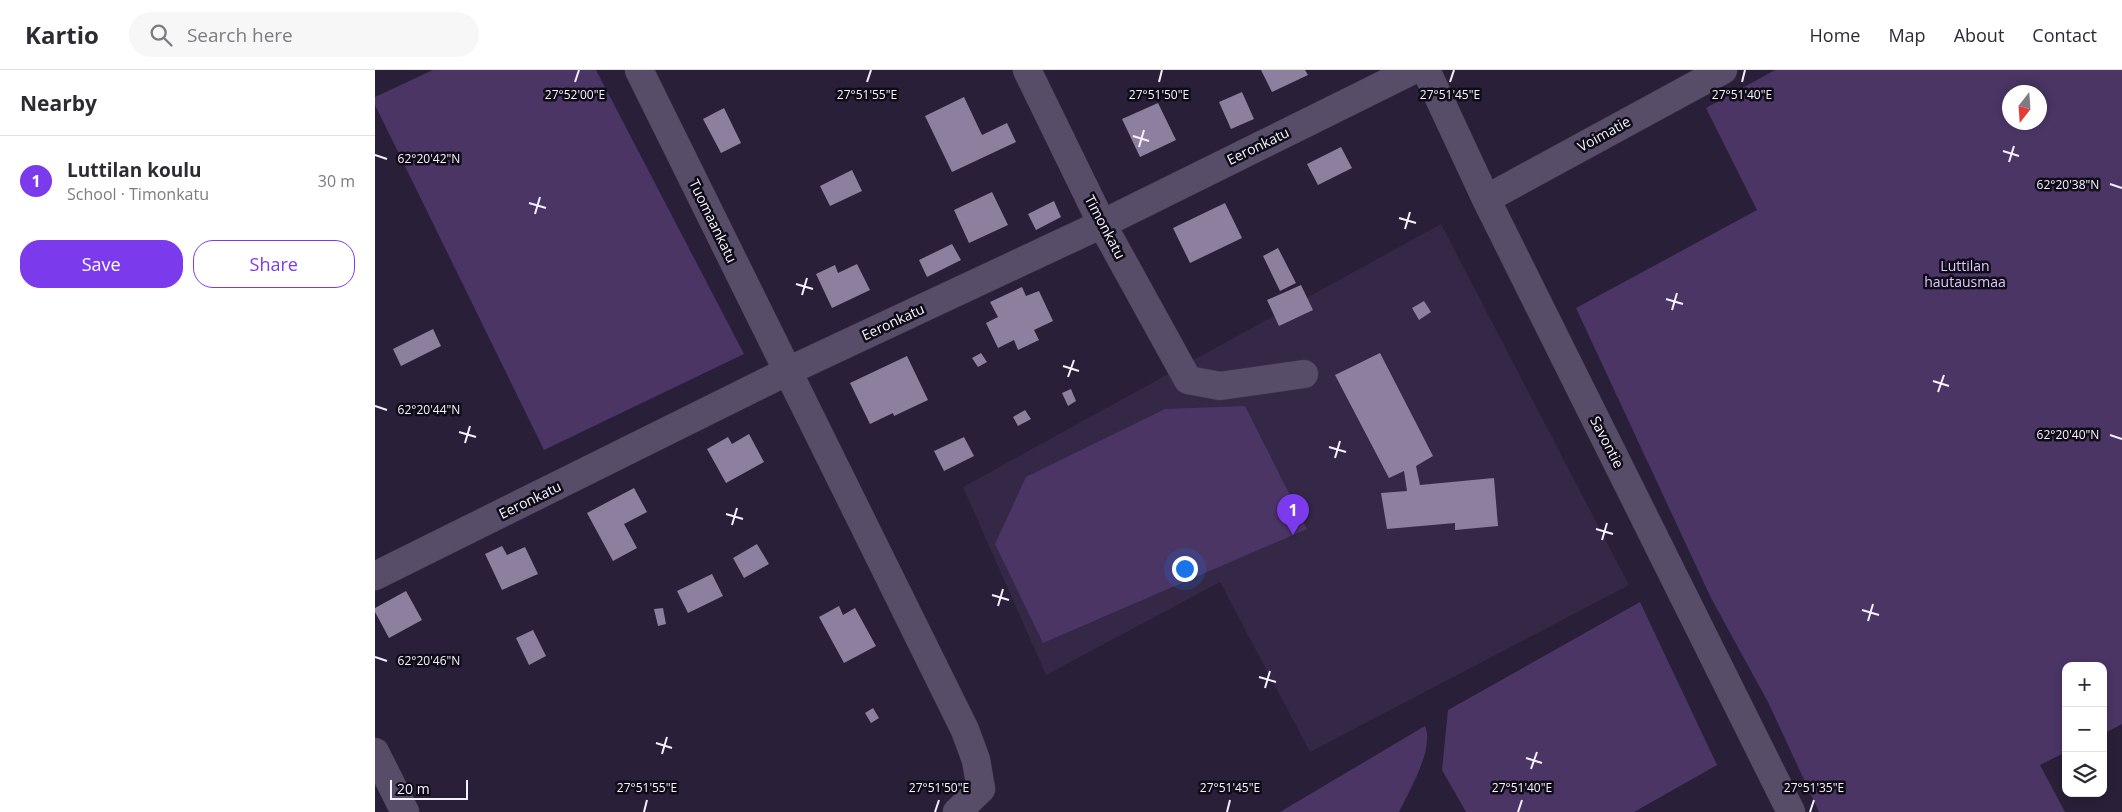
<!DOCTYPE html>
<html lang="en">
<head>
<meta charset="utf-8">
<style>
	:root { --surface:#fff; --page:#f7f7f7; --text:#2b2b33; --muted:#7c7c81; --line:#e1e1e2; --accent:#7c3aed }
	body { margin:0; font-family:"Open Sans",sans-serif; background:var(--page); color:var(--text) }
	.controls { position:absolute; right:15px; bottom:15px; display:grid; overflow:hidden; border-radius:10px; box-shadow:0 2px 8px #0003 }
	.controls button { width:45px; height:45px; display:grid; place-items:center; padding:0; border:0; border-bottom:1px solid var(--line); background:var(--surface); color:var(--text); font:25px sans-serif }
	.compass { position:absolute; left:1627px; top:15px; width:45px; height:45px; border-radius:50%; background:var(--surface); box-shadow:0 2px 8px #0003; rotate:197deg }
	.scale { position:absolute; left:15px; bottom:12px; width:78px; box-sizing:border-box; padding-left:5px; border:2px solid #f6f1ff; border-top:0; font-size:14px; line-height:18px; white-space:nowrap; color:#f6f1ff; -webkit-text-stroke:4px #100c17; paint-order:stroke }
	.you { position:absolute; left:809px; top:498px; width:18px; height:18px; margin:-12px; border:4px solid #fff; border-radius:50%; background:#1a73e8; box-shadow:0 0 0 8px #1a73e833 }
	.badge { display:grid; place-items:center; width:32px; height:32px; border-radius:50%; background:var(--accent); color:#fff; font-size:16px; font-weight:700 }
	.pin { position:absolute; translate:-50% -41px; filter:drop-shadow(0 1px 2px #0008) }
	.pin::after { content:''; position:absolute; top:26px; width:18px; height:15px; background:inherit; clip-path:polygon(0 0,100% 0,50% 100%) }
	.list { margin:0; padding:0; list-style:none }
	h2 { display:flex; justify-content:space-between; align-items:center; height:65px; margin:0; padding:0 20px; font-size:21px }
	h2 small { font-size:16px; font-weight:400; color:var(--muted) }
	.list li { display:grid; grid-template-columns:32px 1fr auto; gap:15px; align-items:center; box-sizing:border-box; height:90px; padding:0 20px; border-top:1px solid var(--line) }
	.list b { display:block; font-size:19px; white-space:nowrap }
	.list p { margin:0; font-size:16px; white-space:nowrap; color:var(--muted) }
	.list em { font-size:16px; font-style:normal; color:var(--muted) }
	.actions { display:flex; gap:10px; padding:15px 20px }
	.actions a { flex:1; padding:11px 0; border:1px solid var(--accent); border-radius:20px; text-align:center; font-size:18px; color:var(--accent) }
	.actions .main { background:var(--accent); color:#fff }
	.icon { flex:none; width:28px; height:28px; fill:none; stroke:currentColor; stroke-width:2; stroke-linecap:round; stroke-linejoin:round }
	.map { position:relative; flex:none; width:1747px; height:742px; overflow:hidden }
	header { display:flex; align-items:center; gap:30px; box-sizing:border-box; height:70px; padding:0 25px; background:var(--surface); border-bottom:1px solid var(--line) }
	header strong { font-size:24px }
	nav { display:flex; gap:28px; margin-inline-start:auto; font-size:18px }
	.search { width:350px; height:45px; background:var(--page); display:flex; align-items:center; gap:12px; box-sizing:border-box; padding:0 18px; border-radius:28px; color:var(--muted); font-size:19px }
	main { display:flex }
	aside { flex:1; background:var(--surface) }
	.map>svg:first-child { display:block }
</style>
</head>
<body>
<header>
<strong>Kartio</strong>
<div class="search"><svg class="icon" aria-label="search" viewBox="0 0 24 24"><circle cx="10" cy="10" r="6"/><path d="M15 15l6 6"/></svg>Search here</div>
<nav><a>Home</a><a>Map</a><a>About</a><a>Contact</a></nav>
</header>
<main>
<aside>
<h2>Nearby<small></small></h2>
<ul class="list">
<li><span class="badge">1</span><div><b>Luttilan koulu</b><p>School · Timonkatu</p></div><em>30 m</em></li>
</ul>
<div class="actions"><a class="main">Save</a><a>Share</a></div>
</aside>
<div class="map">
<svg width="1747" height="742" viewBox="0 0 1747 742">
	<rect width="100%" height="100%" fill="#2a1f38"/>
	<path fill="#352746" d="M1066 154 1254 515 935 682 845 512 671 605 588 417Z"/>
	<path fill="#4a3565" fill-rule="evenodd" d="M58 0H221L369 284 169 380 0 35V27Z
		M1400 0H1747V654L1728 664V596H1691V682L1665 695 1690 742H1444L1393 632 1336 528 1201 238 1382 140 1331 38ZM1634 22H1664V52H1634Z
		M870 336 932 459 668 573 620 474 651 407 790 339Z
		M1265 532 1342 695 1259 742H1091L1067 700 1073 640Z
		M1050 656C1060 678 1034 721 1024 742H905Z"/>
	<path fill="#8c809e" d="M886 0H930L933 5 897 22Z
		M867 22 879 49 856 59 844 32Z
		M589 27 607 65 632 53 641 72 577 102 550 46Z
		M783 33 801 70 765 87 747 49Z
		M349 38 366 73 346 83 328 49Z
		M966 77 977 98 943 115 932 94Z
		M477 100 487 121 455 136 445 116Z
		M617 122 633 155 594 173 579 140Z
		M679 131 686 147 661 160 653 144Z
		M850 133 867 168 815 193 798 158Z
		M577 174 586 190 552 207 544 190Z
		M903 178 921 213 905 221 888 186Z
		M482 194 495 220 457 238 441 204 460 195 463 203Z
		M926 215 938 240 904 256 892 230Z
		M647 217 651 226 664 221 678 251 659 260 664 270 643 280 639 270 623 278 611 253 623 247 615 232Z
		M1049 231 1056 242 1044 250 1037 238Z
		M58 259 66 276 26 296 18 279Z
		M606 283 612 292 603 297 597 288Z
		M1005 283 1058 386 1041 396 1045 415 1119 408 1123 456 1080 460V453L1012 459 1006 423 1032 421 1029 401 1014 408 960 305Z
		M532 286 553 330 519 346 518 343 495 354 475 313Z
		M696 319 701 331 693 336 687 323Z
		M650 340 656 349 643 356 638 347Z
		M374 364 389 392 351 413 332 379 353 367 357 374Z
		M589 367 599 386 569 401 559 381Z
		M259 418 272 442 249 454 262 478 238 491 212 443Z
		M382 474 394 494 369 508 358 488Z
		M127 476 132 485 150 477 163 504 127 520 110 484Z
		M337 504 348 526 313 543 302 521Z
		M31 521 47 550 14 568 0 542V538Z
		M464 536 468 545 480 538 501 576 469 593 444 547Z
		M288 538 291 554 283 556 279 539Z
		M158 560 171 586 154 595 141 568Z
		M498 638 504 648 496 653 490 643Z"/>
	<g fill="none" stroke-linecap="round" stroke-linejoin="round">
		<g stroke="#453b50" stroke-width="29">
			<path id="minor" d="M264 0 590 660 601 690 606 719 582 742
				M652 0 727 154 813 310 845 316 929 304
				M1051 0 1111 129 1416 742
				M1111 129 1348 0
				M0 506 411 302 727 154 1038 0
				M0 682 30 742"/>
		</g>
		<use href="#minor" stroke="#584d69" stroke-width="28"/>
	</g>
	<path fill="none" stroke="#f6f1ff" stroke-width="2" d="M200 12 204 0M492 12 496 0M784 12 787 0M1075 12 1079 0M1367 12 1370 0M758 66 774 71M764 77 769 60M1628 81 1644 86M0 85 12 89M1634 92 1639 76M1735 114 1747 118M154 133 171 138M160 144 165 127M1024 148 1041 153M1030 159 1035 142M421 214 438 219M427 225 432 208M1291 229 1308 234M1297 240 1302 223M688 296 704 301M693 307 699 290M1558 311 1574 316M1563 322 1569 305M0 336 12 340M84 362 101 367M1735 365 1747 369M90 373 95 356M954 377 971 382M960 388 965 371M351 444 368 449M357 455 362 438M1221 459 1238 464M1227 470 1232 453M617 525 634 530M623 536 628 519M1487 540 1504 545M1493 551 1498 534M0 587 12 591M884 607 901 612M890 618 895 601M281 673 297 678M287 684 292 667M1151 688 1167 693M1156 699 1162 682M269 742 272 730M560 742 564 730M852 742 855 730M1143 742 1147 730M1435 742 1439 730"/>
	<g text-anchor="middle" stroke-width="5" stroke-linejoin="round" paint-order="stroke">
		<g font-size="14" fill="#f6f1ff" stroke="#100c17">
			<text transform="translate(1229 64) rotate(-29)" y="5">Voimatie</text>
			<text transform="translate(883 76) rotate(-26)" y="5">Eeronkatu</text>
			<text transform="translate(338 151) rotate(64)" y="5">Tuomaankatu</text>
			<text transform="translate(730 157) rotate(62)" y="5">Timonkatu</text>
			<text transform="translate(518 252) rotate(-25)" y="5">Eeronkatu</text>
			<text transform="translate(1232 372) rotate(63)" y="5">Savontie</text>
			<text transform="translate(155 430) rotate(-26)" y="5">Eeronkatu</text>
		</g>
		<g font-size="14" fill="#dec7ff" stroke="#100c17">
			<text x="1590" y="201">Luttilan<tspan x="1590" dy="16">hautausmaa</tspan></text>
		</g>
	</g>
	<g font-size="12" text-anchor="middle" fill="#f6f1ff" stroke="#100c17" stroke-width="5" stroke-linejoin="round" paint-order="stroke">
		<text x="200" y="29">27°52'00"E</text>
		<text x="492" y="29">27°51'55"E</text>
		<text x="784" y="29">27°51'50"E</text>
		<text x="1075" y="29">27°51'45"E</text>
		<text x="1367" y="29">27°51'40"E</text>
		<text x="54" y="93">62°20'42"N</text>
		<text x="1693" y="119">62°20'38"N</text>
		<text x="54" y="344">62°20'44"N</text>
		<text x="1693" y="369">62°20'40"N</text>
		<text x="54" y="595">62°20'46"N</text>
		<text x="272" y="722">27°51'55"E</text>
		<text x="564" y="722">27°51'50"E</text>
		<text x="855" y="722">27°51'45"E</text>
		<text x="1147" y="722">27°51'40"E</text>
		<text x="1439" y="722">27°51'35"E</text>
	</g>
</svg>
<div class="controls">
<button>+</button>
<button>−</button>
<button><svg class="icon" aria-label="layers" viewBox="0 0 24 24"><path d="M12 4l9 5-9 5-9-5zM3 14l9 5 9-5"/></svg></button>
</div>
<svg class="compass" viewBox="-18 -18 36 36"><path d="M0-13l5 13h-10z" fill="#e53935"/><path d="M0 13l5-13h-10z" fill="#7c7c81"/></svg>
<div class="scale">20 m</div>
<div class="you"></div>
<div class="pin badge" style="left:918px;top:465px">1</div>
</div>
</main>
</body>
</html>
